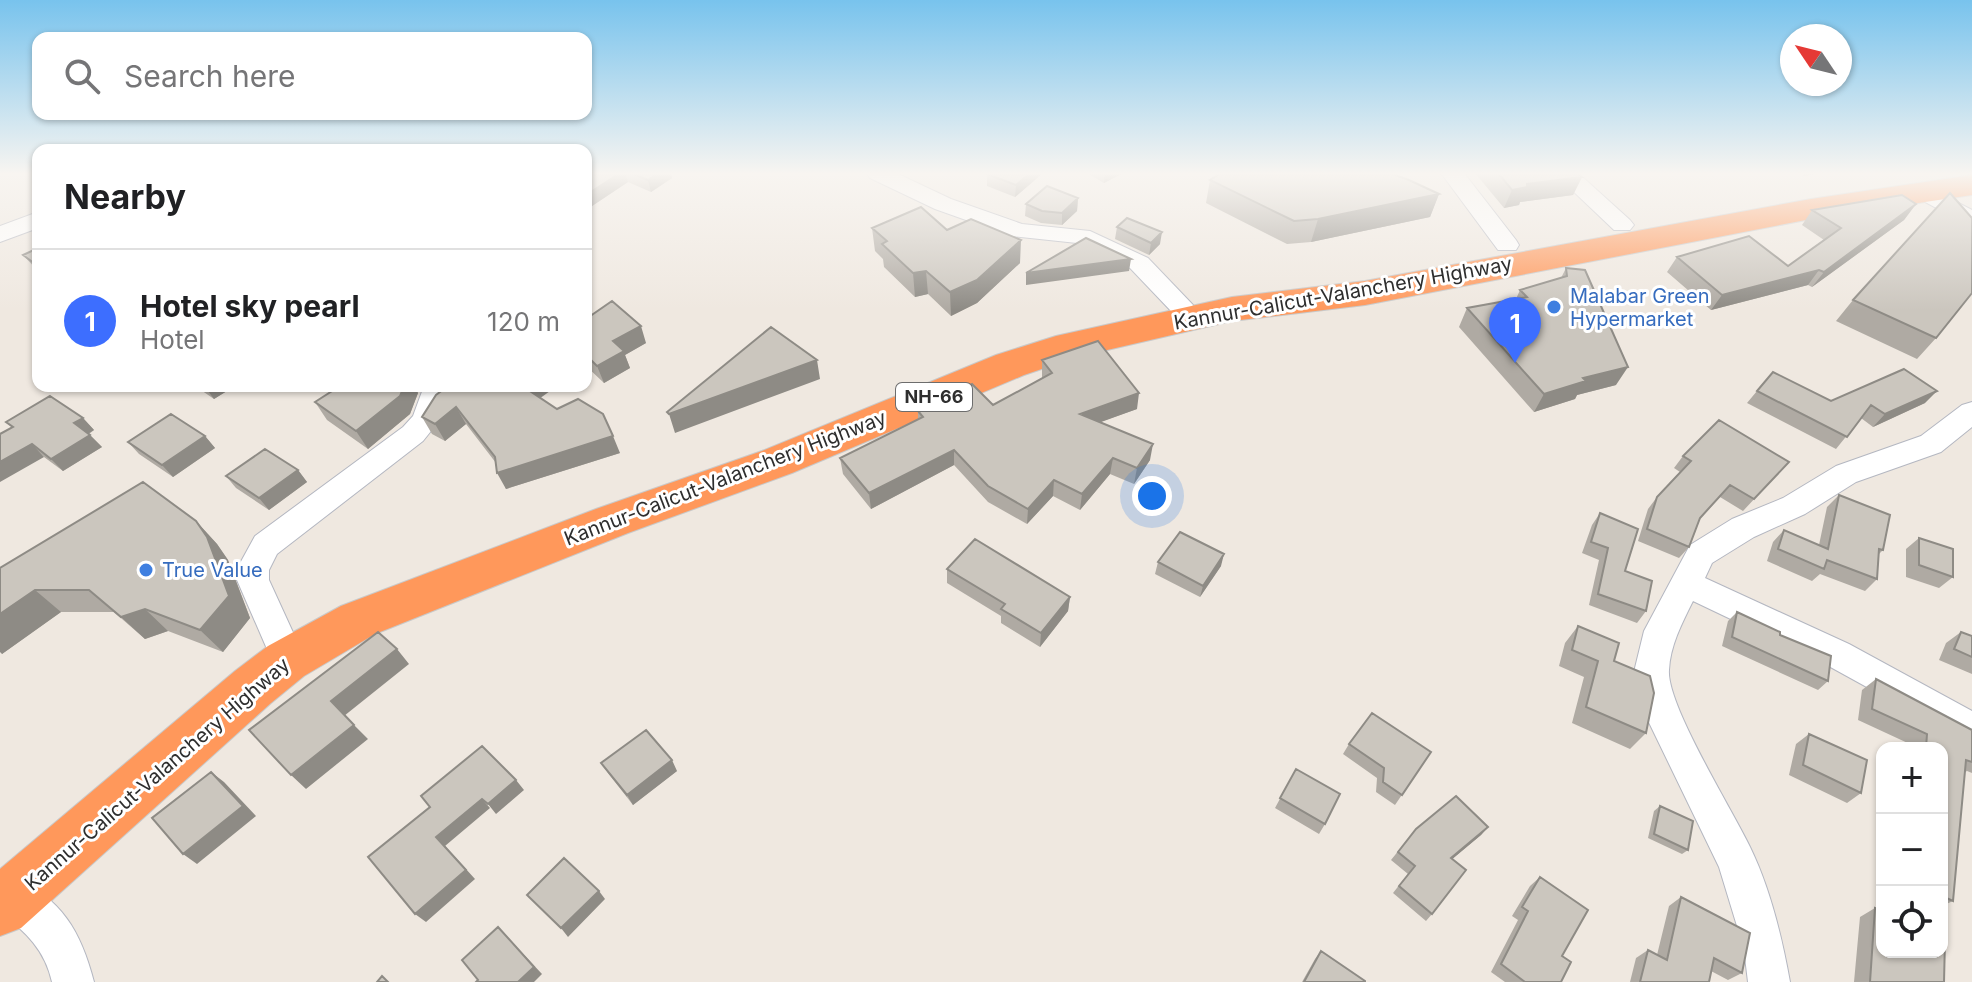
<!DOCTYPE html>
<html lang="en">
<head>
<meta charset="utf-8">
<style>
	:root { --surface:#fff; --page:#f2f2f2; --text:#202124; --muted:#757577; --line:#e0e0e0; --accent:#3d6eff }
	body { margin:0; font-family:Inter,sans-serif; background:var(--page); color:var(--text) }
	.controls { position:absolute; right:24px; bottom:24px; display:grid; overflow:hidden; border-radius:16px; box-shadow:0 2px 6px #0004 }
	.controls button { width:72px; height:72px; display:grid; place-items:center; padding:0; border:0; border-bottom:2px solid var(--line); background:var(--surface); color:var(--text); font:40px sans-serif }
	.compass { position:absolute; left:1780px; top:24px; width:72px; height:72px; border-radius:50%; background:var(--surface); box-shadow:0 2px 6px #0004; rotate:305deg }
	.you { position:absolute; left:1152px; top:496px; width:28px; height:28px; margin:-20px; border:6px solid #fff; border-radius:50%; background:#1a73e8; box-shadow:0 0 0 12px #1a73e833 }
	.badge { display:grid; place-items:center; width:52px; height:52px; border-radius:50%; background:var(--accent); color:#fff; font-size:26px; font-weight:700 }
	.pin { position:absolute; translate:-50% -66px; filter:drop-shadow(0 2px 4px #0008) }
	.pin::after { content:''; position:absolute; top:42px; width:28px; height:24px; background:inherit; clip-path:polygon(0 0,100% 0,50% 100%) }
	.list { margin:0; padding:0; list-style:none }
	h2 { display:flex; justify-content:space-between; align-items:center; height:104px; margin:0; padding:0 32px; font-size:34px }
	h2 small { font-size:26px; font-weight:400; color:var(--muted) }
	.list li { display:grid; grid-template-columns:52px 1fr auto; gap:24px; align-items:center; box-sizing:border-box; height:144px; padding:0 32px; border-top:2px solid var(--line) }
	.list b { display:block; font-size:30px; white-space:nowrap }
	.list p { margin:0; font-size:26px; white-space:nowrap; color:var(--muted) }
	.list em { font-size:26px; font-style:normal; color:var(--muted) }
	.icon { flex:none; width:44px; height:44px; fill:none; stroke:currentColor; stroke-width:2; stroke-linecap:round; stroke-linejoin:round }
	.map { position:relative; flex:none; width:1972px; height:982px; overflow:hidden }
	.search { position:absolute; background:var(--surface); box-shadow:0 2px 6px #0004; left:32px; top:32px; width:560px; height:88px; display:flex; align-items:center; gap:20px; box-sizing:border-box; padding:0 28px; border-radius:16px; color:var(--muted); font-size:30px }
	.panel { position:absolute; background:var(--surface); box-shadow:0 2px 6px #0004; left:32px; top:144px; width:560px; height:248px; border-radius:16px }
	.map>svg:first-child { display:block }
</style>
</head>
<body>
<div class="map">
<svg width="1972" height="982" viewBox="0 0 1972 982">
	<rect width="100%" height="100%" fill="#efe8e0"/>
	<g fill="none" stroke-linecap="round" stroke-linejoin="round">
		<g stroke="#b4b7c1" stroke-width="2">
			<path id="street" d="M867 173H896L951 199 1022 224 1090 231 1148 258 1193 305 1189 311 1180 313 1171 311 1130 268 1077 243 1011 236 935 209 870 178Z
				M1441 173H1464L1516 240 1519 245 1516 250H1498Z
				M1554 173H1578L1630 220 1634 225 1630 230H1614Z
				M1922 184 1972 210V227L1914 196 1911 191 1914 186Z
				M38 212V228L0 242V226Z
				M424 386H452L439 421 423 441 277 554 269 570V580L296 639 291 649 279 653 267 649 237 580 238 567 255 536 403 427 413 416Z
				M1972 402V427L1941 452 1856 482 1805 514 1754 537 1712 563 1705 578 1849 644 1972 711V745L1825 664 1693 601C1682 623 1670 646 1669 670 1666 704 1733 811 1750 847 1770 888 1782 937 1790 982H1748L1744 949 1719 867 1641 706 1634 672 1644 631 1690 545 1732 519 1783 498 1836 466 1921 436 1962 405Z
				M12 877C62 898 81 932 94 982H52C45 950 26 932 0 912V882Z"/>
		</g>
		<g stroke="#c9c9c9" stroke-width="2">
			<path id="highway" d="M1972 175V195L1811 219 1365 305 1232 321 1077 357 1024 375 792 473 628 533 375 634 304 676 271 703 21 928 0 936V869L235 671 268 646 341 606 596 509 762 451 996 355 1056 336 1232 297 1365 281 1811 199Z"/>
		</g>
		<use href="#street" fill="#fff" fill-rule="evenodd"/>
		<use href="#highway" fill="#ff985b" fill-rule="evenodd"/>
	</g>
	<path fill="#afaaa3" d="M586 173H671L672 178 651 192 628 182 586 210Z
		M988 173H1043L1015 197 987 186V174Z
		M1087 173H1123L1104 183Z
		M1475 173H1578L1582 177 1573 195 1520 202 1519 205 1504 208Z
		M1210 180 1439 194 1430 217 1311 242 1287 244 1206 203Z
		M1078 198 1077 211 1062 225 1041 223 1025 216 1026 204Z
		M1916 204 1904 220 1812 287 1808 285 1711 310 1667 272 1677 257 1788 266 1824 240 1802 225 1812 210Z
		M1117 227 1160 244 1149 255 1115 239Z
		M872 228 947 230 1020 263 977 303 951 316 928 294 915 297 884 267 883 259 875 251Z
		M38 248V271L23 255Z
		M1566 268 1616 385 1577 395 1575 399 1534 412 1459 327 1467 308 1516 299 1520 290 1561 278Z
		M1853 300 1936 338 1917 359 1836 321Z
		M586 319 646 343 625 355 630 368 604 383 586 366Z
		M1042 360 1137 409 1100 422 1150 460 1134 484 1110 474 1080 510 1053 496 1027 524 988 502 954 465 871 509 843 474 840 458 918 420V411L993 405 1042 378Z
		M195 386H235L214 399Z
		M340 386H414L418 393 410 414 368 449 327 420 315 402Z
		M448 386 541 398 620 453 506 489 496 463 466 424 445 441 432 434 422 417Z
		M1757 391 1831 401 1925 403 1873 427 1861 418 1836 449 1747 403Z
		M83 418 94 430 89 434 102 447 63 471 44 457 6 422Z
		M205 436 215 448 173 477 139 454 128 442Z
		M1683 456 1789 462 1743 511 1720 497 1699 520 1689 547 1679 558 1638 541 1648 509 1657 497 1680 472 1674 468Z
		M298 470 307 482 269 510 236 488 226 476Z
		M1839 495 1883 550 1879 554 1877 579 1865 591 1820 574 1812 581 1767 561 1773 542 1784 530 1819 545 1827 507Z
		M1600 513 1625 571 1646 611 1637 623 1589 605 1599 560 1582 553 1592 525Z
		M196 521 217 544 228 560 250 618 223 652 168 631 145 639 114 612H61L2 654 0 568Z
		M1919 538 1953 577 1939 588 1906 577V549Z
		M1158 562 1221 566 1200 597 1155 574Z
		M947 569 1070 597 1068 611 1040 647 1001 623V616L947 583Z
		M1737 612 1780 635 1828 681 1818 690 1722 646 1728 621Z
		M1578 626 1614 661 1646 733 1630 749 1572 723 1584 677 1559 666 1565 643Z
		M1961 632 1972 636V674L1939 660 1946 643Z
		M1876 679 1972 730V773L1967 771 1965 772 1953 901 1942 906V748H1912V745L1858 720 1862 690Z
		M1809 734 1861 793 1847 803 1789 775 1796 744Z
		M1349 744 1431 752 1395 805 1376 792 1377 778 1343 754Z
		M601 763 677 771 633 805 608 773Z
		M1296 769 1325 824 1319 834 1275 808Z
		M1660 806 1688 850 1682 854 1648 838 1654 811Z
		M1488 827 1481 835 1452 859 1432 914 1426 921 1393 893 1408 874 1391 860 1416 829Z
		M1540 877 1562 956 1561 982H1505L1491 972 1518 920 1512 916 1530 886Z
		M1681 897 1742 973 1728 980 1711 971 1709 982H1630L1636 958 1648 950 1657 955 1669 906Z
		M1875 908 1944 982H1854L1860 917Z
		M1321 951 1365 982H1302L1315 959Z"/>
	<path fill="#8e8b85" d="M620 173H625L628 182 586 210V195Z
		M658 173H671L672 178 651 192 648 180Z
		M1030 173H1043L1015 197 1016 185Z
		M1105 173H1123L1104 183Z
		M1805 173H1820L1803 176Z
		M1582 177 1573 195 1520 202 1519 205 1504 208 1512 190 1527 184Z
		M1439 194 1430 217 1311 242 1318 219Z
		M1078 198 1077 211 1062 225V213Z
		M1916 204 1904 220 1812 287 1824 272Z
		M1162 232 1160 244 1149 255 1151 243Z
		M587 236 592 249 586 253V237Z
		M1021 240 1020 263 977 303 951 316 950 292Z
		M1131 259 1129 271 1026 285V273Z
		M1819 270 1808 285 1711 310 1722 295Z
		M926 271 928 294 915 297 913 273Z
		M641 326 646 343 625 355 630 368 604 383 597 366 613 341Z
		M817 360 820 379 675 433 669 414Z
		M1628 367 1616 385 1577 395 1575 399 1534 412 1544 394 1583 378Z
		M206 386H235L214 399 205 387Z
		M404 386H414L418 393 410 414 368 449 356 431Z
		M525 386H557L532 404Z
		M1937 391 1925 403 1873 427 1885 414Z
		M1139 393 1137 409 1079 430 1080 414Z
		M456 407 466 424 445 441 435 424Z
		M83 418 94 430 86 435 74 423Z
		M90 435 102 447 63 471 51 459Z
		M205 436 215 448 173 477 162 465Z
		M613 436 620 453 506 489 497 473Z
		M32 444 44 457 0 482V462Z
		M1153 444 1150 460 1134 484 1137 468Z
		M954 450V465L871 509 869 493Z
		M1113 458 1110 474 1080 510 1082 494Z
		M298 470 307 482 269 510 259 498Z
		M1054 480 1053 496 1027 524 1028 509Z
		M196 521 217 544 228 560 250 618 223 652 200 630Z
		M1224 554 1221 566 1200 597 1203 586Z
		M35 590 61 612 2 654 0 652V614Z
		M1070 597 1068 611 1040 647 1041 633Z
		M145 609 168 631 145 639 121 617Z
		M397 649 409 664 344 716 331 701Z
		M354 725 368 739 306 789 291 775Z
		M672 760 677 771 633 805 627 795Z
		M211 772 224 782 256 816 197 864 183 854Z
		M516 780 524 790 496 814 488 804Z
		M482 799 490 808 445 846 475 879 426 922 415 914 436 837Z
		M1488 827 1481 835 1444 866 1451 858Z
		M599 891 605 899 568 937 561 928Z
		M498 927 542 974 534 982H518Z"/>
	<path fill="#cbc6be" stroke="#8e8b85" stroke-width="2" d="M586 173H620L586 195Z
		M631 173H658L648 180Z
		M988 173H1030L1016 185 987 174Z
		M1221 173H1390L1409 180 1439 194 1318 219 1294 221 1210 180Z
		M1498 173H1578L1582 177 1527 184V187L1512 190Z
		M1047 186 1078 198 1062 213 1042 211 1026 204Z
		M1950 193 1972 218V293L1936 338 1853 300Z
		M1902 195 1916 204 1824 272 1819 270 1722 295 1677 257 1749 236 1788 266 1841 228 1812 210Z
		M921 207 947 230 971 219 1021 240 977 280 950 292 926 271 913 273 882 244 887 241 872 228Z
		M1127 218 1162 232 1151 243 1117 227Z
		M1086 238 1131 259 1026 273Z
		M38 248V266L23 255Z
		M1566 268 1585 270 1628 367 1583 378 1586 381 1544 394 1467 308 1527 297 1520 290 1567 276Z
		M612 301 641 326 613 341 624 351 597 366 586 355V319Z
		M771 327 817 360 669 414 667 412Z
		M1098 341 1139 393 1080 414 1153 444 1137 468 1113 458 1082 494 1054 480 1028 509 988 486 954 450 869 493 840 458 923 417 918 411 972 384 993 405 1052 373 1042 360Z
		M1904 369 1937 391 1885 414 1871 405 1847 437 1757 391 1773 372 1831 401Z
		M340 386H404L400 396 356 431 315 402Z
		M448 386H525L524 387 557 409 578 399 603 414 613 436 497 473 495 457 456 407 435 424 422 417 436 395Z
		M50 396 83 418 74 423 90 435 51 459 32 444 0 462V434L13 427 6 422Z
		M171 414 205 436 162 465 128 442Z
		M1719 420 1789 462 1754 499 1730 485 1700 518 1689 547 1647 529 1657 497 1691 461 1683 456Z
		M265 449 298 470 259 498 226 476Z
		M143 482 196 521 207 537 229 596 200 630 145 609 121 617 89 590H35L0 614V568Z
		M1839 495 1890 515 1883 550 1879 549 1877 579 1827 560 1824 569 1778 549 1784 530 1828 549Z
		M1600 513 1638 529 1625 571 1652 581 1646 611 1598 594 1608 548 1591 542Z
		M1180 532 1224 554 1203 586 1158 562Z
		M1919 538 1953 549V577L1919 565Z
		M975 539 1070 597 1041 633 1001 609 1005 604 947 569Z
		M1737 612 1780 632V635L1831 656 1828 681 1732 637Z
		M1578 626 1619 643 1614 661 1650 676 1654 693 1646 733 1586 707 1598 661 1572 650Z
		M378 632 397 649 331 701 354 725 291 775 249 730Z
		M1961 632 1972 636V657L1954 649Z
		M1876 679 1972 730V762L1966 760 1953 901 1942 896V748H1926L1927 734 1872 709Z
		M1372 713 1431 752 1402 795 1383 782 1384 768 1349 744Z
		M646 730 672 760 627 795 601 763Z
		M1809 734 1867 760 1861 793 1803 765Z
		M482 746 516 780 488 804 482 799 436 837 466 870 415 914 368 857 430 807 421 796Z
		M1296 769 1340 794 1325 824 1280 798Z
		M211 772 243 806 183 854 152 818Z
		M1456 796 1488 827 1451 858 1466 870 1432 914 1399 886 1415 866 1398 852 1416 829Z
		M1660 806 1693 821 1688 850 1654 834Z
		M564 858 599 891 561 928 527 895Z
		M1540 877 1588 910 1562 956 1571 962 1561 982H1525L1501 964 1528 911 1522 907Z
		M1681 897 1750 933 1742 973 1714 958 1709 982H1640L1648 950 1667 960Z
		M1875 908 1882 911V952H1942V939L1945 940 1944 982H1870Z
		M498 927 534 967 518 982H476L478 980 462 960Z
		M1321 951 1365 981V982H1304Z
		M382 976 388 982H377Z"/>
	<linearGradient id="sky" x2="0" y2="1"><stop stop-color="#78c3ed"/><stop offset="0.56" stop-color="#f8f5f1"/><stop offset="1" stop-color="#f8f5f1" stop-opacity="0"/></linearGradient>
	<rect width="1972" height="310" fill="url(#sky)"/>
	<g fill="#3f7fe0" stroke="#fff" stroke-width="3">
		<circle cx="1554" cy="307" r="8"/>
		<circle cx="146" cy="570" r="8"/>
	</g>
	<g text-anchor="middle" stroke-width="6" stroke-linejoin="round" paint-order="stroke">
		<rect fill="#fff" stroke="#6d6d6d" stroke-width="2" x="896" y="383" width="76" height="28" rx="6"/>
		<g font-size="18" font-weight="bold" fill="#2e2e2e">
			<text x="934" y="403">NH-66</text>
		</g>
		<g font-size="20" fill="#2e2e2e" stroke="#fff">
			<text transform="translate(1343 293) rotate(-10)" y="7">Kannur-Calicut-Valanchery Highway</text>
			<text transform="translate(725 478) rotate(-21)" y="7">Kannur-Calicut-Valanchery Highway</text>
			<text transform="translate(157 774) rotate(-41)" y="7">Kannur-Calicut-Valanchery Highway</text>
		</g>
		<g font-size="20" fill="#366cbe" stroke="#fff" text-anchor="start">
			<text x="1570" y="303">Malabar Green<tspan x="1570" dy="23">Hypermarket</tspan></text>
			<text x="162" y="577">True Value</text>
		</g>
	</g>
</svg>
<div class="controls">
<button>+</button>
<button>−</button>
<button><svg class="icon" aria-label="locate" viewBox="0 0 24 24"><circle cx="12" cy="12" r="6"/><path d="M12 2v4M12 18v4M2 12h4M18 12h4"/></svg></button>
</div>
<svg class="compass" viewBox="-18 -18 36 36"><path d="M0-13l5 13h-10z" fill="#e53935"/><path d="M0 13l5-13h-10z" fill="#757577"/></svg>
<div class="you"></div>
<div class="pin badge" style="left:1515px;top:363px">1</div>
<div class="search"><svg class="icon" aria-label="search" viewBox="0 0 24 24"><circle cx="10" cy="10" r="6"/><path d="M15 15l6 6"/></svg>Search here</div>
<section class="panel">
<h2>Nearby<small></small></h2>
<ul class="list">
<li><span class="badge">1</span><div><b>Hotel sky pearl</b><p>Hotel</p></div><em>120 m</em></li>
</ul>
</section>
</div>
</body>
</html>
